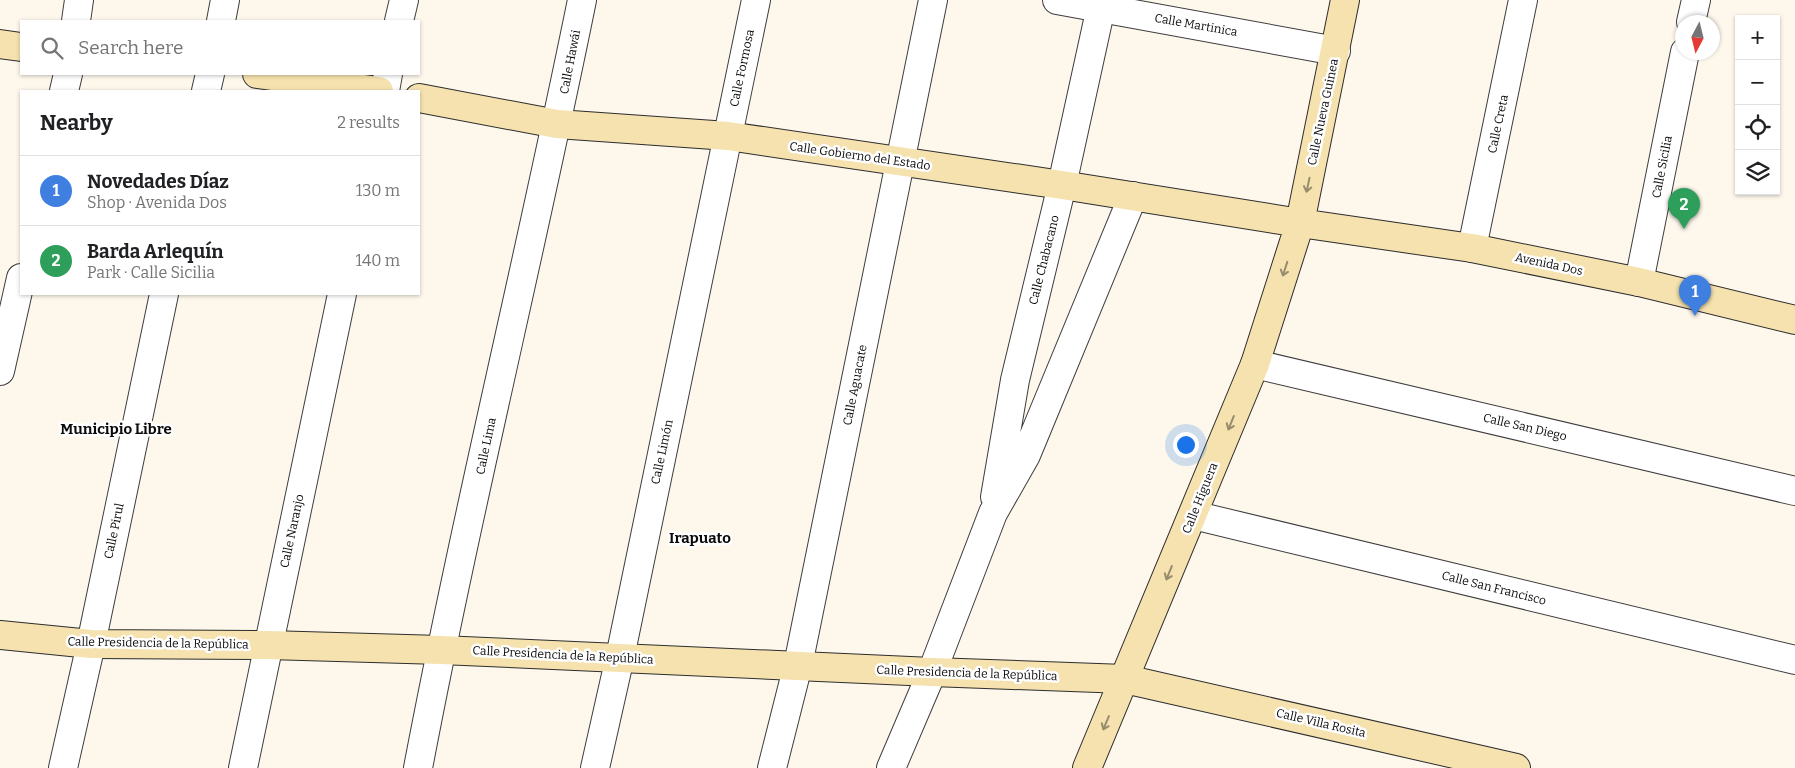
<!DOCTYPE html>
<html lang="en">
<head>
<meta charset="utf-8">
<style>
	:root { --surface:#fff; --page:#f6f6f6; --text:#202124; --muted:#757577; --line:#e0e0e0; --accent:#7c3aed }
	body { margin:0; font-family:Bitter,serif; background:var(--page); color:var(--text) }
	.controls { position:absolute; right:15px; top:15px; display:grid; overflow:hidden; border-radius:0px; box-shadow:0 1px 4px #0004 }
	.controls button { width:45px; height:45px; display:grid; place-items:center; padding:0; border:0; border-bottom:1px solid var(--line); background:var(--surface); color:var(--text); font:25px sans-serif }
	.compass { position:absolute; left:1675px; top:15px; width:45px; height:45px; border-radius:50%; background:var(--surface); box-shadow:0 1px 4px #0004; rotate:187deg }
	.you { position:absolute; left:1185px; top:444px; width:18px; height:18px; margin:-12px; border:4px solid #fff; border-radius:50%; background:#1a73e8; box-shadow:0 0 0 8px #1a73e833 }
	.badge { display:grid; place-items:center; width:32px; height:32px; border-radius:50%; background:var(--accent); color:#fff; font-size:16px; font-weight:700 }
	.pin { position:absolute; translate:-50% -41px; filter:drop-shadow(0 1px 2px #0008) }
	.pin::after { content:''; position:absolute; top:26px; width:18px; height:15px; background:inherit; clip-path:polygon(0 0,100% 0,50% 100%) }
	.list { margin:0; padding:0; list-style:none }
	h2 { display:flex; justify-content:space-between; align-items:center; height:65px; margin:0; padding:0 20px; font-size:21px }
	h2 small { font-size:16px; font-weight:400; color:var(--muted) }
	.list li { display:grid; grid-template-columns:32px 1fr auto; gap:15px; align-items:center; box-sizing:border-box; height:70px; padding:0 20px; border-top:1px solid var(--line) }
	.list b { display:block; font-size:19px; white-space:nowrap }
	.list p { margin:0; font-size:16px; white-space:nowrap; color:var(--muted) }
	.list em { font-size:16px; font-style:normal; color:var(--muted) }
	.icon { flex:none; width:28px; height:28px; fill:none; stroke:currentColor; stroke-width:2; stroke-linecap:round; stroke-linejoin:round }
	.map { position:relative; flex:none; width:1795px; height:768px; overflow:hidden }
	.search { position:absolute; background:var(--surface); box-shadow:0 1px 4px #0004; left:20px; top:20px; width:400px; height:55px; display:flex; align-items:center; gap:12px; box-sizing:border-box; padding:0 18px; border-radius:0px; color:var(--muted); font-size:19px }
	.panel { position:absolute; background:var(--surface); box-shadow:0 1px 4px #0004; left:20px; top:90px; width:400px; height:205px; border-radius:0px }
	.map>svg:first-child { display:block }
</style>
</head>
<body>
<div class="map">
<svg width="1795" height="768" viewBox="0 0 1795 768">
	<rect width="100%" height="100%" fill="#fdf7ec"/>
	<g fill="none" stroke-linecap="round" stroke-linejoin="round">
		<g stroke="#3e3e3e" stroke-width="30">
			<path id="street" d="M1057 0 1336 51
				M76 21 79 0
				M221 21 225 0
				M399 21 404 0
				M1691 22 1696 0
				M64 91 68 74
				M206 91 210 74
				M385 91 388 74
				M1472 248 1523 0
				M1639 282 1685 52
				M1255 364 1795 491
				M0 371 21 278
				M995 497 1015 380 1062 185 1101 7
				M1193 515 1795 660
				M63 768 91 644 164 294
				M243 768 342 294
				M418 768C467 511 530 257 582 0
				M595 768 620 657 756 0
				M772 768 798 665 933 0
				M891 768 932 672 993 513 1026 455 1133 196"/>
		</g>
		<g stroke="#2d2d2d" stroke-width="30">
			<path id="secondary" d="M0 44 21 47
				M257 74 379 91
				M419 98 557 124 728 136 1062 185 1300 223 1472 248 1639 282 1795 320
				M0 635 91 644 268 645 441 650 932 672 1125 679 1516 768
				M1087 768 1255 364 1300 223 1345 0"/>
		</g>
		<use href="#street" stroke="#fff" stroke-width="28"/>
		<use href="#secondary" stroke="#f5e2af" stroke-width="28"/>
	</g>
	<defs><path id="oneway-shaft" d="M-6 0H5M1.5-3L5.5 0L1.5 3" fill="none" stroke-width="1.6" stroke-linecap="round" stroke-linejoin="round" transform="scale(1.25)"/></defs>
	<g stroke="#978c6d">
		<use href="#oneway-shaft" transform="translate(1308 185) rotate(102)"/>
		<use href="#oneway-shaft" transform="translate(1285 269) rotate(108)"/>
		<use href="#oneway-shaft" transform="translate(1231 423) rotate(112)"/>
		<use href="#oneway-shaft" transform="translate(1169 573) rotate(112)"/>
		<use href="#oneway-shaft" transform="translate(1106 723) rotate(113)"/>
	</g>
	<g text-anchor="middle" stroke-width="5" stroke-linejoin="round" paint-order="stroke">
		<g font-size="12" fill="#0b0b0b" stroke="#fff">
			<text transform="translate(1196 25) rotate(10)" y="4">Calle Martinica</text>
			<text transform="translate(570 62) rotate(-79)" y="4">Calle Hawái</text>
			<text transform="translate(742 68) rotate(-78)" y="4">Calle Formosa</text>
			<text transform="translate(1323 112) rotate(-78)" y="4">Calle Nueva Guinea</text>
			<text transform="translate(1498 124) rotate(-78)" y="4">Calle Creta</text>
			<text transform="translate(860 156) rotate(8)" y="4">Calle Gobierno del Estado</text>
			<text transform="translate(1662 167) rotate(-79)" y="4">Calle Sicilia</text>
			<text transform="translate(1044 260) rotate(-76)" y="4">Calle Chabacano</text>
			<text transform="translate(1549 264) rotate(12)" y="4">Avenida Dos</text>
			<text transform="translate(855 385) rotate(-79)" y="4">Calle Aguacate</text>
			<text transform="translate(1525 427) rotate(13)" y="4">Calle San Diego</text>
			<text transform="translate(486 446) rotate(-78)" y="4">Calle Lima</text>
			<text transform="translate(662 452) rotate(-78)" y="4">Calle Limón</text>
			<text transform="translate(1200 498) rotate(-68)" y="4">Calle Higuera</text>
			<text transform="translate(114 531) rotate(-78)" y="4">Calle Pirul</text>
			<text transform="translate(292 531) rotate(-78)" y="4">Calle Naranjo</text>
			<text transform="translate(1494 588) rotate(14)" y="4">Calle San Francisco</text>
			<text transform="translate(158 643) rotate(1)" y="4">Calle Presidencia de la República</text>
			<text transform="translate(563 655) rotate(3)" y="4">Calle Presidencia de la República</text>
			<text transform="translate(967 673) rotate(2)" y="4">Calle Presidencia de la República</text>
			<text transform="translate(1321 723) rotate(13)" y="4">Calle Villa Rosita</text>
		</g>
		<g font-size="15" font-weight="bold" fill="#0b0b0b" stroke="#fff">
			<text x="116" y="434">Municipio Libre</text>
			<text x="700" y="543">Irapuato</text>
		</g>
	</g>
</svg>
<div class="controls">
<button>+</button>
<button>−</button>
<button><svg class="icon" aria-label="locate" viewBox="0 0 24 24"><circle cx="12" cy="12" r="6"/><path d="M12 2v4M12 18v4M2 12h4M18 12h4"/></svg></button>
<button><svg class="icon" aria-label="layers" viewBox="0 0 24 24"><path d="M12 4l9 5-9 5-9-5zM3 14l9 5 9-5"/></svg></button>
</div>
<svg class="compass" viewBox="-18 -18 36 36"><path d="M0-13l5 13h-10z" fill="#e53935"/><path d="M0 13l5-13h-10z" fill="#757577"/></svg>
<div class="you"></div>
<div class="pin badge" style="left:1695px;top:316px;background:#3f7fe0">1</div>
<div class="pin badge" style="left:1684px;top:229px;background:#2e9e5b">2</div>
<div class="search"><svg class="icon" aria-label="search" viewBox="0 0 24 24"><circle cx="10" cy="10" r="6"/><path d="M15 15l6 6"/></svg>Search here</div>
<section class="panel">
<h2>Nearby<small>2 results</small></h2>
<ul class="list">
<li><span class="badge" style="background:#3f7fe0">1</span><div><b>Novedades Díaz</b><p>Shop · Avenida Dos</p></div><em>130 m</em></li>
<li><span class="badge" style="background:#2e9e5b">2</span><div><b>Barda Arlequín</b><p>Park · Calle Sicilia</p></div><em>140 m</em></li>
</ul>
</section>
</div>
</body>
</html>
